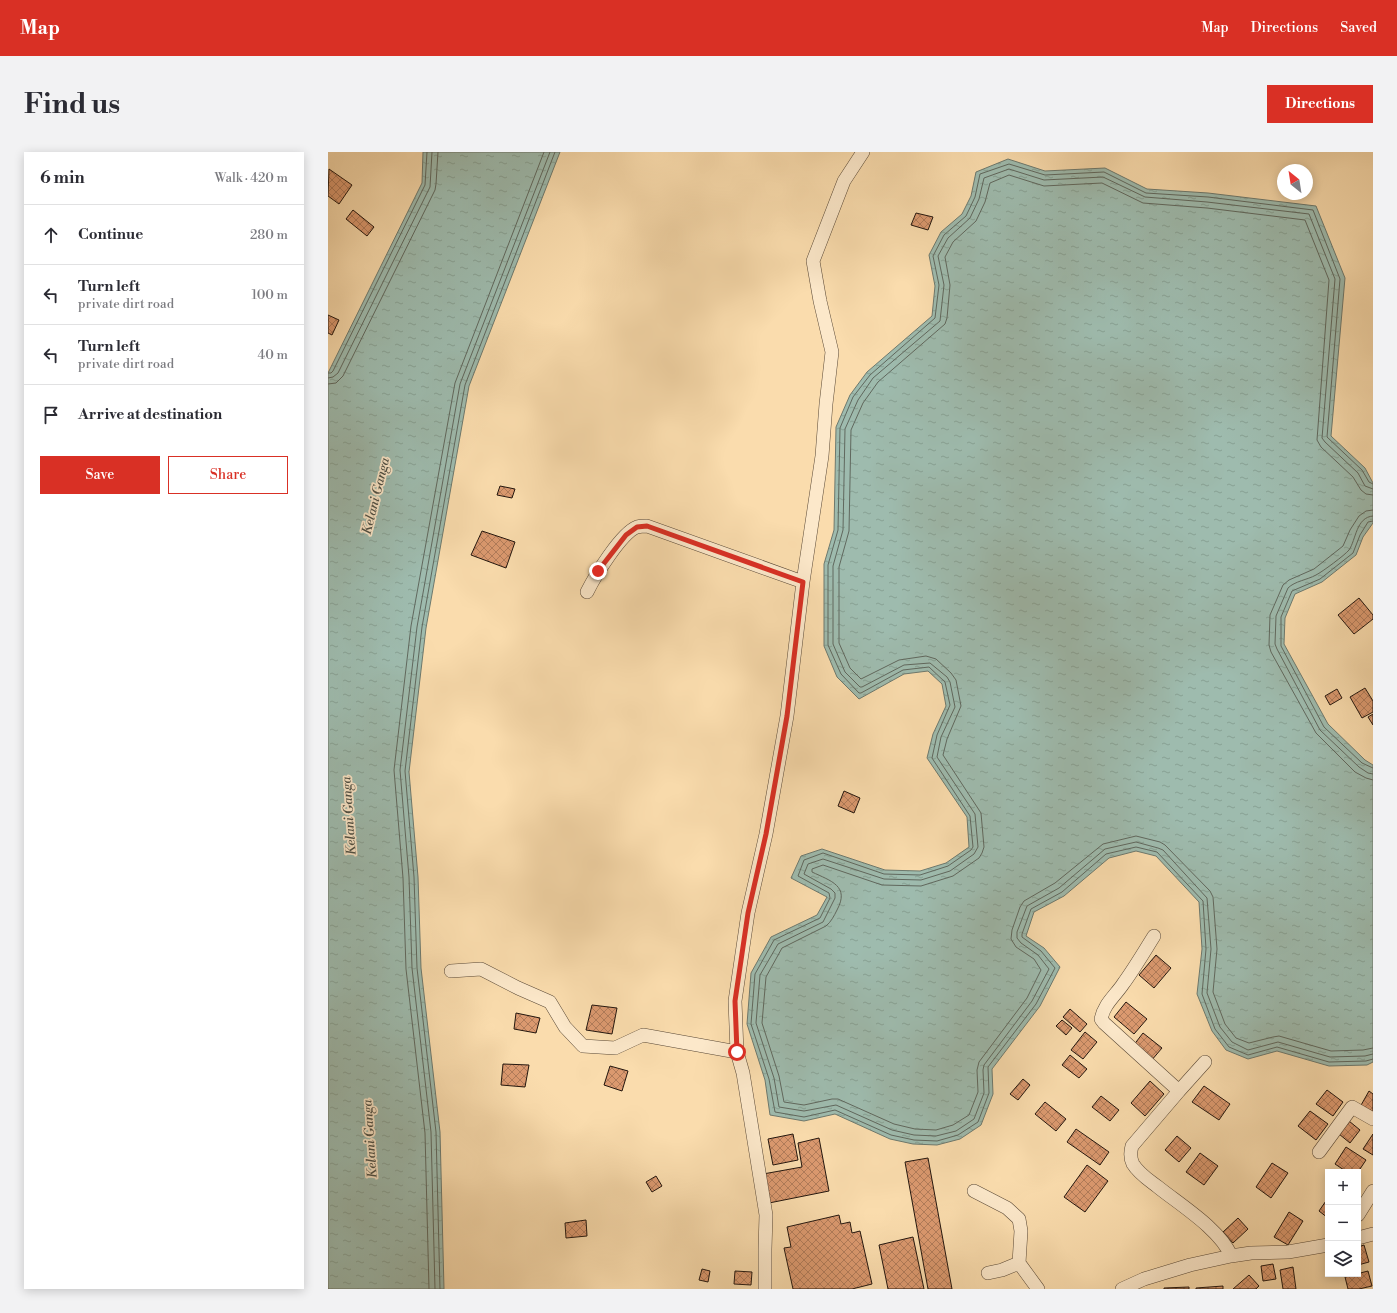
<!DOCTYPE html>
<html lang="en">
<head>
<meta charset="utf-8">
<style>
	:root { --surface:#fff; --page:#f2f2f3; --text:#2b2b33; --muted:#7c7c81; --line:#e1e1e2; --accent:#d93025 }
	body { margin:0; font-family:"Libre Bodoni",serif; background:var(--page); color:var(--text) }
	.controls { position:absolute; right:12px; bottom:12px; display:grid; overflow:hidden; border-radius:0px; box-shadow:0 2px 10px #0003 }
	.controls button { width:36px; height:36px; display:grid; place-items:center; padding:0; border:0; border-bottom:1px solid var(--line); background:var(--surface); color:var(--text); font:20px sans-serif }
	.compass { position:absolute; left:949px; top:12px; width:36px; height:36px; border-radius:50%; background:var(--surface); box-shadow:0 2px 10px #0003; rotate:330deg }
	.stop { position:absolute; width:12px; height:12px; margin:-9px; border:3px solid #d93025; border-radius:50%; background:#fff }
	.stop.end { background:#d93025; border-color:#fff; box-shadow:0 1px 4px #0008 }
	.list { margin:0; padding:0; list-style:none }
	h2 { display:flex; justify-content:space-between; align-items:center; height:52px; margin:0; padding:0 16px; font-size:17px }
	h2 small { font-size:13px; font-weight:400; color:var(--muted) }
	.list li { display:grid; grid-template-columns:26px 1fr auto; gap:12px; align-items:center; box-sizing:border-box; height:60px; padding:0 16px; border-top:1px solid var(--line) }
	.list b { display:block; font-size:15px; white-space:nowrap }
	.list p { margin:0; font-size:13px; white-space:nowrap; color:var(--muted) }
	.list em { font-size:13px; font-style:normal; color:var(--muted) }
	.actions { display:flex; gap:8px; padding:12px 16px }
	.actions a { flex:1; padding:9px 0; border:1px solid var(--accent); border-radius:0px; text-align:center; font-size:14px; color:var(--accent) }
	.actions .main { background:var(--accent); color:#fff }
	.icon { flex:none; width:22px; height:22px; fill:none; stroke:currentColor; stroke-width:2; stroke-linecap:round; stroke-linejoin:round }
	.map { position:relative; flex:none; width:1045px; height:1137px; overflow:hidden; border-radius:0px }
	header { display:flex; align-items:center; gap:24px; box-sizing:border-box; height:56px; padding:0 20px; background:var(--accent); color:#fff }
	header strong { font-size:19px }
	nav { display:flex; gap:22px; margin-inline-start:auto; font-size:14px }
	.intro { display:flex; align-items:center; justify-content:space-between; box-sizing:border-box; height:96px; padding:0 24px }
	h1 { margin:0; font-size:28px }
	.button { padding:10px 18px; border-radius:0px; background:var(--accent); color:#fff; font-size:14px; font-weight:700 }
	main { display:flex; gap:24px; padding:0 24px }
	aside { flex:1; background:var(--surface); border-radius:0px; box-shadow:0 2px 10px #0003 }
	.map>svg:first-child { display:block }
</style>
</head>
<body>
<header>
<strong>Map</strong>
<nav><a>Map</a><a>Directions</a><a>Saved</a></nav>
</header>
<div class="intro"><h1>Find us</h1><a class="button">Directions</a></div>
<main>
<aside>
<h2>6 min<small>Walk · 420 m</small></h2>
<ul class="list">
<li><svg class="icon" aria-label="ahead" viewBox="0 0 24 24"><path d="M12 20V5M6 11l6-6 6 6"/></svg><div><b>Continue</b></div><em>280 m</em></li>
<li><svg class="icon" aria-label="left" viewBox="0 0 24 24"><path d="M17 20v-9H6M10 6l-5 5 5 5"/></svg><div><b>Turn left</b><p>private dirt road</p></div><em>100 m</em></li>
<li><svg class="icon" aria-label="left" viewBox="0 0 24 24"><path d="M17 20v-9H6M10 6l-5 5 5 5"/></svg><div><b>Turn left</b><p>private dirt road</p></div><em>40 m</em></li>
<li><svg class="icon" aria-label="arrive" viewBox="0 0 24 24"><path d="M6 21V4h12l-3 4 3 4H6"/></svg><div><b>Arrive at destination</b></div></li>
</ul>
<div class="actions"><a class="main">Save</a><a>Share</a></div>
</aside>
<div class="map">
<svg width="1045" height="1137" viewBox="0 0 1045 1137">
	<defs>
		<pattern id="water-ripples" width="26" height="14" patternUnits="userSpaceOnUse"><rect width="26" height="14" fill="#9ebbae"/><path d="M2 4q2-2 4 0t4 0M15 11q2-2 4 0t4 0" fill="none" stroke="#88a094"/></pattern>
		<pattern id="building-cross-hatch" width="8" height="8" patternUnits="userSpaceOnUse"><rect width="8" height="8" fill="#db996f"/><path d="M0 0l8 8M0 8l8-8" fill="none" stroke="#b17c5a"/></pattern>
	</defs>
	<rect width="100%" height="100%" fill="#fadcad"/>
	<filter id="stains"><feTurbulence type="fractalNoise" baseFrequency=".005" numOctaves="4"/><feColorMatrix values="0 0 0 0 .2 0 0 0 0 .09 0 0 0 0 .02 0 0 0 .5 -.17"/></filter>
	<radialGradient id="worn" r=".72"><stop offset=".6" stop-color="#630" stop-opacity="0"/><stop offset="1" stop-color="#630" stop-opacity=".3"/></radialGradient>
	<path fill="url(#water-ripples)" stroke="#6d796e" d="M95 0H232L141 234 98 476 81 620 90 725 93 816 112 980 116 1137H0V221L94 31Z
		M680 7 717 19 777 16 819 37 880 41 988 54 1017 126 1003 284 1037 316 1045 331V371L1035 385 1028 403 994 430 967 442 957 466 956 492 1000 572 1037 608 1045 613V910L1039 913 1001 914 949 899 920 907 898 898 884 879 869 842 874 797 871 750 828 704 808 699 781 706 736 744 706 760 698 784 716 796 732 815 712 854 664 917 665 942 653 973 632 987 609 993 585 992 562 987 507 962 476 969 442 963 437 928 419 872 423 821 443 785 489 763 499 745 463 726 473 704 494 697 557 718 592 719 618 711 641 695 639 665 599 606 605 582 618 554 614 532 600 519 576 522 531 547 509 525 496 494V412L506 378 508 275 522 243 539 220 604 164 607 134 601 103 613 80 634 62 643 44 648 20Z"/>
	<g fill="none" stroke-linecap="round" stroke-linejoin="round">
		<path stroke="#60685e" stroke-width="1" d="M0 221H3L5 219 97 33 99 0
			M0 226 5 225 10 221 102 35 104 0
			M0 232 8 231 15 224 107 38 108 32 110 0
			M1045 332 1041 330 1034 318 999 285 1012 127 985 58 880 45 818 41 776 20 717 23 681 12 652 22 647 45 638 64 616 83 605 104 611 133 607 166 542 223 525 245 512 276 510 378 500 413V493L513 522 531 541H533L575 518 601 515 617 530 622 553 609 583 604 606 642 664 645 695 643 698 620 714 592 723 556 722 495 701 476 708 470 724 501 741 502 746 492 766 446 788 427 822 423 872 441 927 447 960 476 965 507 958 563 983 586 988 609 989 630 983 650 970 661 941 660 915 708 852 727 816 713 799 694 785V782L703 757 734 740 778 702 808 695 829 700 875 749 878 797 874 842 887 877 901 895 920 903 949 895 1001 910 1038 909 1045 907
			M1045 337 1037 334 1030 321 997 290 994 286 1007 127 981 62 879 50 817 45 775 25 716 28 681 17 656 26 651 47 642 66 620 86 610 104 616 133 612 169 545 226 530 248 517 277 515 378 505 414V492L517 520 532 535H534L576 513 602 511 619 525 622 530 627 555 613 585 609 605 647 662 650 695 646 702 622 719 593 728 556 727 495 707 480 712 476 722 503 737 507 741V746L495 770 450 792 432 823 428 871 446 926 451 955 476 959 508 953 564 978 586 983 608 984 628 979 646 967 656 941 655 918 656 913 704 849 721 817 710 803 693 791 689 786V780L699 754 731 736 777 697 808 690 830 696 835 698 879 746 883 797 879 841 892 875 904 890 920 898 950 890 1002 905 1037 904 1045 902
			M1045 343 1038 342 1033 338 1025 325 993 295 989 288 1001 128 977 68 879 56 815 51 774 31 716 34 681 23 662 31 657 50 648 69 625 90 617 105 622 133 619 166 617 172 550 230 535 251 523 278 521 379 511 415V491L522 516 533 527 571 508 598 504 608 507 623 521 628 528 633 554 619 587 615 603 653 661 656 695 654 701 651 706 625 724 593 734 554 733 495 713 484 717V720C503 729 522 734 509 758 506 764 503 770 498 774L454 796 438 825 434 871 451 924 456 950 476 953 504 947H510L566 972 587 977 608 978 625 973 641 963 650 940 649 918 651 910 699 846 713 818 706 807 688 795 683 787 684 778 692 755 696 749 727 731 775 692 808 684 832 690 837 693 882 739 885 745 889 797 885 840 897 872 908 886 921 891 945 885 951 884 1003 899 1035 898 1045 896
			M1045 358 1038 359 1031 364 1022 378 1015 394 986 417 961 428 955 433 942 463 941 493 943 500 988 581 1027 620 1038 626 1045 628
			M1045 364C1028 365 1028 388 1021 398 1017 403 994 420 988 423 979 428 967 429 960 436L948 464 947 492 949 497 992 578 1031 615 1040 621 1045 622
			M1045 369 1040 370 1032 383 1025 401 992 427 964 439 953 465V494L996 575 1034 611 1045 616
			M101 1137 97 981 78 817 75 726 66 618 83 474 127 231 216 0
			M107 1137 103 980 84 816 81 725 72 618 89 475 132 232 222 0
			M112 1137 108 980 89 816 86 725 77 619 94 475 137 233 227 0"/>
	</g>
	<path fill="url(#building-cross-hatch)" stroke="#23160e" d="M1 17 24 33 11 52 0 44Z
		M25 58 46 75 39 84 18 67Z
		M588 61 605 65 600 78 583 73Z
		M0 163 11 168 4 183 0 181Z
		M172 334 187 337 184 346 169 343Z
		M154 379 187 390 178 416 143 403Z
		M1031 446 1045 463V467L1026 482 1010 463Z
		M1037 536 1045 549V560L1034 566 1022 545Z
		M1009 537 1014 546 1002 553 997 544Z
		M1045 562V573L1040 565Z
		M516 639 532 646 526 661 510 654Z
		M828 803 843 816 826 836 811 823Z
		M798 850 819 867 806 882 786 865Z
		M264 853 289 856 284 882 258 878Z
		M742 857 759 872 752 880 735 865Z
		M188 861 212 866 208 881 186 877Z
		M734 868 744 876 738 883 728 874Z
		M757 880 769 890 755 907 743 898Z
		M815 881 834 896 823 909 805 894Z
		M742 903 759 917 751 926 734 913Z
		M175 912 201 913 197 935 173 933Z
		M282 914 300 919 294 939 276 933Z
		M695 927 702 933 690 948 682 942Z
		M822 929 836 942 817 964 803 951Z
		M876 934 902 952 891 968 864 950Z
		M999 938 1015 950 1005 964 988 952Z
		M1041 939 1045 942V960L1032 955Z
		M773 944 791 958 782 969 764 955Z
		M717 950 738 967 728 979 707 962Z
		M982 959 1000 972 988 988 970 974Z
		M1021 969 1032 978 1022 991 1011 982Z
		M748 977 781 1000 772 1013 739 990Z
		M465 982 470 1008 445 1013 440 987Z
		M1045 982V1003L1035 997Z
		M849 984 863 996 851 1010 837 998Z
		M491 986 501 1039 441 1051 435 1022 474 1015 470 991Z
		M1018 995 1038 1008 1030 1020H1019L1007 1012Z
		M872 1001 890 1014 876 1033 858 1020Z
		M600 1006 624 1137H600L577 1010Z
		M944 1011 960 1021 943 1046 928 1035Z
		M759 1013 780 1029 757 1060 736 1045Z
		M328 1024 334 1034 324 1040 318 1030Z
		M1000 1046V1066L991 1059Z
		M961 1060 975 1069 960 1093 946 1085Z
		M511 1063 513 1072 522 1070 524 1081 532 1079 544 1132 524 1137H465L456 1096 463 1095 459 1075Z
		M910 1066 920 1077 905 1091 895 1080Z
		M258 1068 259 1084 238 1086 237 1071Z
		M585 1085 596 1137H560L551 1093Z
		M1036 1093 1041 1110 1030 1113V1095Z
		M945 1112 948 1127 935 1129 933 1114Z
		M965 1115 968 1137H955L952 1118Z
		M374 1117 382 1119 380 1130 371 1128Z
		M407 1119 424 1120 423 1133 406 1132Z
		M1040 1119 1044 1134 1031 1137H1020L1017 1125Z
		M921 1123 931 1134 928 1137H905Z
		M895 1134V1137H868V1136Z
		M861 1135V1137H836V1136Z"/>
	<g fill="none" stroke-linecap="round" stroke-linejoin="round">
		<g stroke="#594836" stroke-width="14">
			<path id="street" d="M259 440C267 424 293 381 309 375 312 374 316 374 319 374L475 430
				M826 784C816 800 806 817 795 832 787 844 776 852 773 867L776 871 851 939
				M123 819 153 817 190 836 222 850 237 875 255 894 287 896 315 883 409 900
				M877 910 851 939 804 994C802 1001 802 1006 805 1012 811 1022 821 1028 830 1035 851 1052 893 1078 903 1104
				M991 1000 1024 955 1045 967
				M646 1039 679 1056 691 1067 693 1079 691 1111 710 1137
				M1030 1063 1045 1039
				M1030 1086 1045 1082
				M660 1121 674 1118 691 1111
				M437 1137V1097L438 1063 415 921 409 900 407 849 420 761 438 682 459 564 475 430 494 304 498 252 504 200 492 149 485 109 516 29 535 0
				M794 1137 816 1127 862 1113 903 1104 923 1101 960 1100 1000 1093"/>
		</g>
		<use href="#street" stroke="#fce8ca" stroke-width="13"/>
	</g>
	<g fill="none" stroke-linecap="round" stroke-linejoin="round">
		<path stroke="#d93025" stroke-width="5" d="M270 419 298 383 309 375 319 374 475 430 459 564 438 682 420 761 407 849 409 900"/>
	</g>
	<g text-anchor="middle" stroke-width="3.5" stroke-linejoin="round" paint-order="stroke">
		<g font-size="13" font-style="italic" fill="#4e5046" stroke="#fce8ca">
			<text transform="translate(47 344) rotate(-76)" y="5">Kelani Ganga</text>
			<text transform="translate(20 664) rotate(-94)" y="5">Kelani Ganga</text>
			<text transform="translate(41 987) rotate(-94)" y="5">Kelani Ganga</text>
		</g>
	</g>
	<rect width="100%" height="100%" filter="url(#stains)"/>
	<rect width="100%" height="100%" fill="url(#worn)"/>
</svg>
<div class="controls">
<button>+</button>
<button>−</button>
<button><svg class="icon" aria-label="layers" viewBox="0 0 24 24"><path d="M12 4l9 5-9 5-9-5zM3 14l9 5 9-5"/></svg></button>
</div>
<svg class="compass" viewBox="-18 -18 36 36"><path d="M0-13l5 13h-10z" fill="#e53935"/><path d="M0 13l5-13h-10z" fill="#7c7c81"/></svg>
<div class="stop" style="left:409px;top:900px"></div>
<div class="stop end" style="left:270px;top:419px"></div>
</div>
</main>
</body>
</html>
